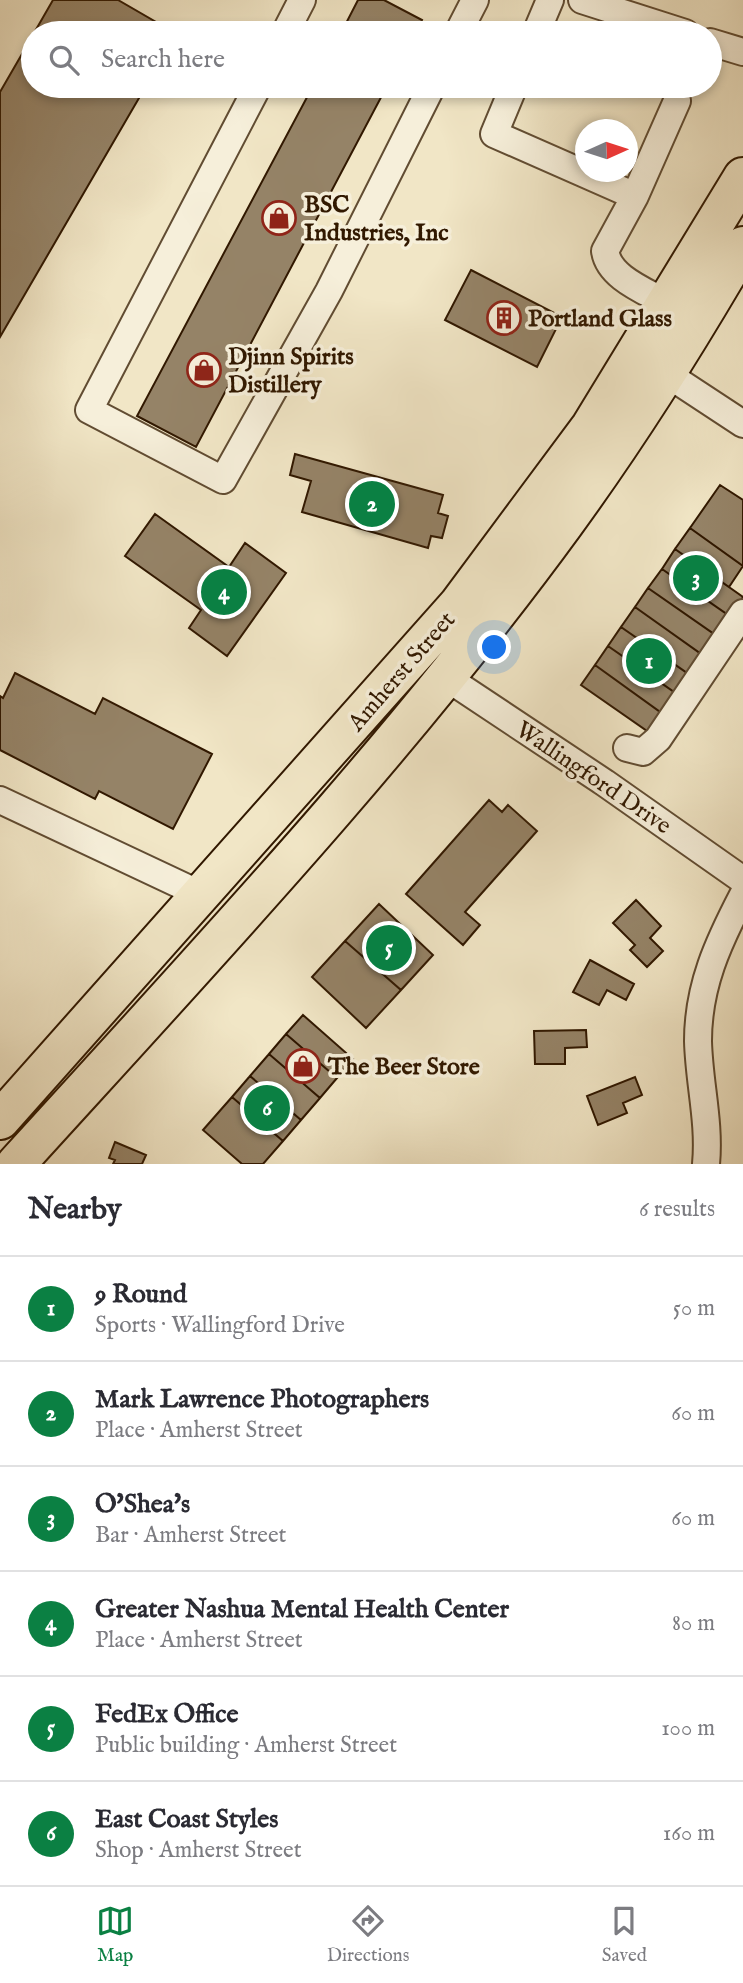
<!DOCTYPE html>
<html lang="en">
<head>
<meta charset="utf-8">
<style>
	:root { --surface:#fff; --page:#f2f2f3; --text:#2b2b33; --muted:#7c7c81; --line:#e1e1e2; --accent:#0b8043 }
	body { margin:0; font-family:"IM FELL English",serif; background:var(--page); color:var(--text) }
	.compass { position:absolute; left:575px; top:119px; width:63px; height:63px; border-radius:50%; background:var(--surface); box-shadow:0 4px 10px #0003; rotate:87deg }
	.you { position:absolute; left:495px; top:648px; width:24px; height:24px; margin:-18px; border:5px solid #fff; border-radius:50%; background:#1a73e8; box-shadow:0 0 0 10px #1a73e833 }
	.badge { display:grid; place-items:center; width:46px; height:46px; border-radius:50%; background:var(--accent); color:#fff; font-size:23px; font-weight:700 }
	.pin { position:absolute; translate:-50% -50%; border:4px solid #fff; box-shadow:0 2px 7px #0006 }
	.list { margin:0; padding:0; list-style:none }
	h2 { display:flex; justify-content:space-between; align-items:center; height:91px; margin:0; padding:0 28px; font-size:30px }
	h2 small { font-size:23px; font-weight:400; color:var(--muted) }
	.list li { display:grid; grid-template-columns:46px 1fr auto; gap:21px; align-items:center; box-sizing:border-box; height:105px; padding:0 28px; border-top:2px solid var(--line) }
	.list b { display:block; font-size:26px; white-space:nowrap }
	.list p { margin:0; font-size:23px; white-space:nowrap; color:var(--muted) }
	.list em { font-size:23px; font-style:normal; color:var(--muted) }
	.icon { flex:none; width:38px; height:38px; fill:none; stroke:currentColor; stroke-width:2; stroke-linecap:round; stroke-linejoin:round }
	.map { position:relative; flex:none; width:743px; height:1164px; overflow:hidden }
	.search { position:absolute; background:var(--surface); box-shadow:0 4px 10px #0003; left:21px; right:21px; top:21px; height:77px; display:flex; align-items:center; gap:18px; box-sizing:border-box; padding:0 24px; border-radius:38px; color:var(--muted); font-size:26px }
	.sheet { height:721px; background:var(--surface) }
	nav { display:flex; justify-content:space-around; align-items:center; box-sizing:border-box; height:98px; border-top:2px solid var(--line); background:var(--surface); font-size:19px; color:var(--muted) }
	nav a { display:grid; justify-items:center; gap:4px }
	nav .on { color:var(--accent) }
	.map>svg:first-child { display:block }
</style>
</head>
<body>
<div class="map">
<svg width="743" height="1164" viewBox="0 0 743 1164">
	<rect width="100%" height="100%" fill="#f1e6c6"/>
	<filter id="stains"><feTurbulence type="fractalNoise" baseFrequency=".00286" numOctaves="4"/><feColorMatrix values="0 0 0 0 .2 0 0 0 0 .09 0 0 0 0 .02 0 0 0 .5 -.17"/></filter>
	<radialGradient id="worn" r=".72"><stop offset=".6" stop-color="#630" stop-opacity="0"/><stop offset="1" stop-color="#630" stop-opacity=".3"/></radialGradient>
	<path fill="#958367" stroke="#311800" stroke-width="2" d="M53 0H118L175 33H34Z
		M358 0H384L422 20 415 33H341Z
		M33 35V86H146L0 337V92Z
		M313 86H387L196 447 137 416Z
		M471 270 562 317 537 367 445 320Z
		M295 454 443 495 438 513 448 516 442 538 431 536 428 548 302 512 311 481 290 475Z
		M720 485 743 500V566L690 528Z
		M155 514 229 567 245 543 286 573 227 656 189 628 201 610 125 556Z
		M690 528 743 566 729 587 675 549Z
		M675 549 743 597 731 617 662 569Z
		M662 569 731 617 717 636 648 588Z
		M648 588 717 636 704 656 635 607Z
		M635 607 704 656 690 675 621 627Z
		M621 627 690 675 677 694 608 646Z
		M608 646 677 694 663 714 595 665Z
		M595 665 663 714 650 733 581 685Z
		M15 673 95 714 103 698 212 754 173 829 99 791 95 799 0 750V696L3 698Z
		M489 800 502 812 508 805 537 831 465 912 480 925 463 945 406 894Z
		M636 900 661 926 650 938 663 951 647 967 630 950 635 945 613 923Z
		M379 904 433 955 401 990 345 941Z
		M345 941 401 990 366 1028 312 977Z
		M590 960 634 984 626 1000 607 990 599 1005 573 992Z
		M303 1015 353 1059 337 1078 286 1034Z
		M586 1030 587 1047 565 1048V1064H535L534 1031Z
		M286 1034 337 1078 320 1098 269 1054Z
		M269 1054 320 1098 301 1120 250 1076Z
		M250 1076 301 1120 283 1141 232 1097Z
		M635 1077 642 1095 623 1103 627 1113 598 1125 587 1096Z
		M232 1097 283 1141 263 1164H242L203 1130Z
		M115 1142 146 1155 142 1164H113L115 1160 109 1158Z"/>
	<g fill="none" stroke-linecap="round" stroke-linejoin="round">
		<g stroke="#614c32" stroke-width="30">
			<path id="minor" d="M582 0 685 33
				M285 33 302 0
				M458 33 475 0
				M536 33 550 0
				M710 42 743 52
				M258 86 89 410 223 480 329 291 432 86
				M514 86 494 134 635 196 605 251C609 278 646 291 668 304
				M635 196 677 101
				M667 374 743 424
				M444 676 605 783 743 880
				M627 748 643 752 658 739 743 613
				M0 800 202 895
				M706 1164C710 1122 699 1083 698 1041 698 986 718 943 743 895"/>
		</g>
		<g stroke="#311800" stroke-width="42">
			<path id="highway" d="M0 1120 458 605 591 426 743 177
				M16 1164C205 956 399 750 564 524 629 435 688 341 743 246"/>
		</g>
		<use href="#minor" stroke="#f6efda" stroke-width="26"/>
		<use href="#highway" stroke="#f1e6c6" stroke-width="38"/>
	</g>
	<defs>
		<g id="shop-ring" transform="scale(1.75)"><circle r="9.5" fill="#f6efda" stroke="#8f2418" stroke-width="1.5"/><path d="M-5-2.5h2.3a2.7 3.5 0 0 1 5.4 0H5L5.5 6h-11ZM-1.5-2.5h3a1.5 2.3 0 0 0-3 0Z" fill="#8f2418"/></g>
		<g id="building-ring" transform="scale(1.75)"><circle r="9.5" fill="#f6efda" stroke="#8f2418" stroke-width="1.5"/><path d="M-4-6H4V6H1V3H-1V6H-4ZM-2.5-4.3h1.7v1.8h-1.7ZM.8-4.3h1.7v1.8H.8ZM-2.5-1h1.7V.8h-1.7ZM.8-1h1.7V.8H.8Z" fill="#8f2418"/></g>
	</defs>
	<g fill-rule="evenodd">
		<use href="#shop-ring" x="279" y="218"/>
		<use href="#building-ring" x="504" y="318"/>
		<use href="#shop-ring" x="204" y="370"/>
		<use href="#shop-ring" x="303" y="1066"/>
	</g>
	<g text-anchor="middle" stroke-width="7" stroke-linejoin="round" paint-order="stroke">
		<g font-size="24" font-weight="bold" fill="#311800" stroke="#f6efda" text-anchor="start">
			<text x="304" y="212">BSC<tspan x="304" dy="28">Industries, Inc</tspan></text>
			<text x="528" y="326">Portland Glass</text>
			<text x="228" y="364">Djinn Spirits<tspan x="228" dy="28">Distillery</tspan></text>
			<text x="328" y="1074">The Beer Store</text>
		</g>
		<g font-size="24" fill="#311800" stroke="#f6efda">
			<text transform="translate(401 671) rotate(-49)" y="8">Amherst Street</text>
			<text transform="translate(594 777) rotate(34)" y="8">Wallingford Drive</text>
		</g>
	</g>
	<rect width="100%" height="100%" filter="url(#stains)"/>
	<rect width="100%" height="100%" fill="url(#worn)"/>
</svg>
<svg class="compass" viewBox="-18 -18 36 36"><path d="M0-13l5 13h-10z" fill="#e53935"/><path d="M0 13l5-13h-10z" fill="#7c7c81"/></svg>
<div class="you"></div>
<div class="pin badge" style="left:649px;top:661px">1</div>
<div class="pin badge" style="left:372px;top:504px">2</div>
<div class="pin badge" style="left:696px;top:578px">3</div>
<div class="pin badge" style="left:224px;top:592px">4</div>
<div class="pin badge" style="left:389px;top:948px">5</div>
<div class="pin badge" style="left:267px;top:1108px">6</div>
<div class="search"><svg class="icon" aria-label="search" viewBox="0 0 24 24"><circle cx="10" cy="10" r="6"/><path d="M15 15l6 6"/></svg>Search here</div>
</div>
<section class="sheet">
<h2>Nearby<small>6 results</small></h2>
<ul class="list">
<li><span class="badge">1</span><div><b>9 Round</b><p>Sports · Wallingford Drive</p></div><em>50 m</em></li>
<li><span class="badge">2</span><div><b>Mark Lawrence Photographers</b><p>Place · Amherst Street</p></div><em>60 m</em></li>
<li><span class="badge">3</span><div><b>O'Shea's</b><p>Bar · Amherst Street</p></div><em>60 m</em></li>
<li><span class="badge">4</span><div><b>Greater Nashua Mental Health Center</b><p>Place · Amherst Street</p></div><em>80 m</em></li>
<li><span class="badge">5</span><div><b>FedEx Office</b><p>Public building · Amherst Street</p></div><em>100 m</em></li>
<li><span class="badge">6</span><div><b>East Coast Styles</b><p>Shop · Amherst Street</p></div><em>160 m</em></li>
</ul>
</section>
<nav>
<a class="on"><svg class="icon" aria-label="map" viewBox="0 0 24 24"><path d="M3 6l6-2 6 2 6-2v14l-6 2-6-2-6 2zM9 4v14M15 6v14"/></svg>Map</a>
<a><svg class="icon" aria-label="directions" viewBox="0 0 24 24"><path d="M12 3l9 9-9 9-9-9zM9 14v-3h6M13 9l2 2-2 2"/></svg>Directions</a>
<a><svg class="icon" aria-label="saved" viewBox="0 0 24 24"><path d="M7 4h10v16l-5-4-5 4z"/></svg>Saved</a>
</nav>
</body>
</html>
